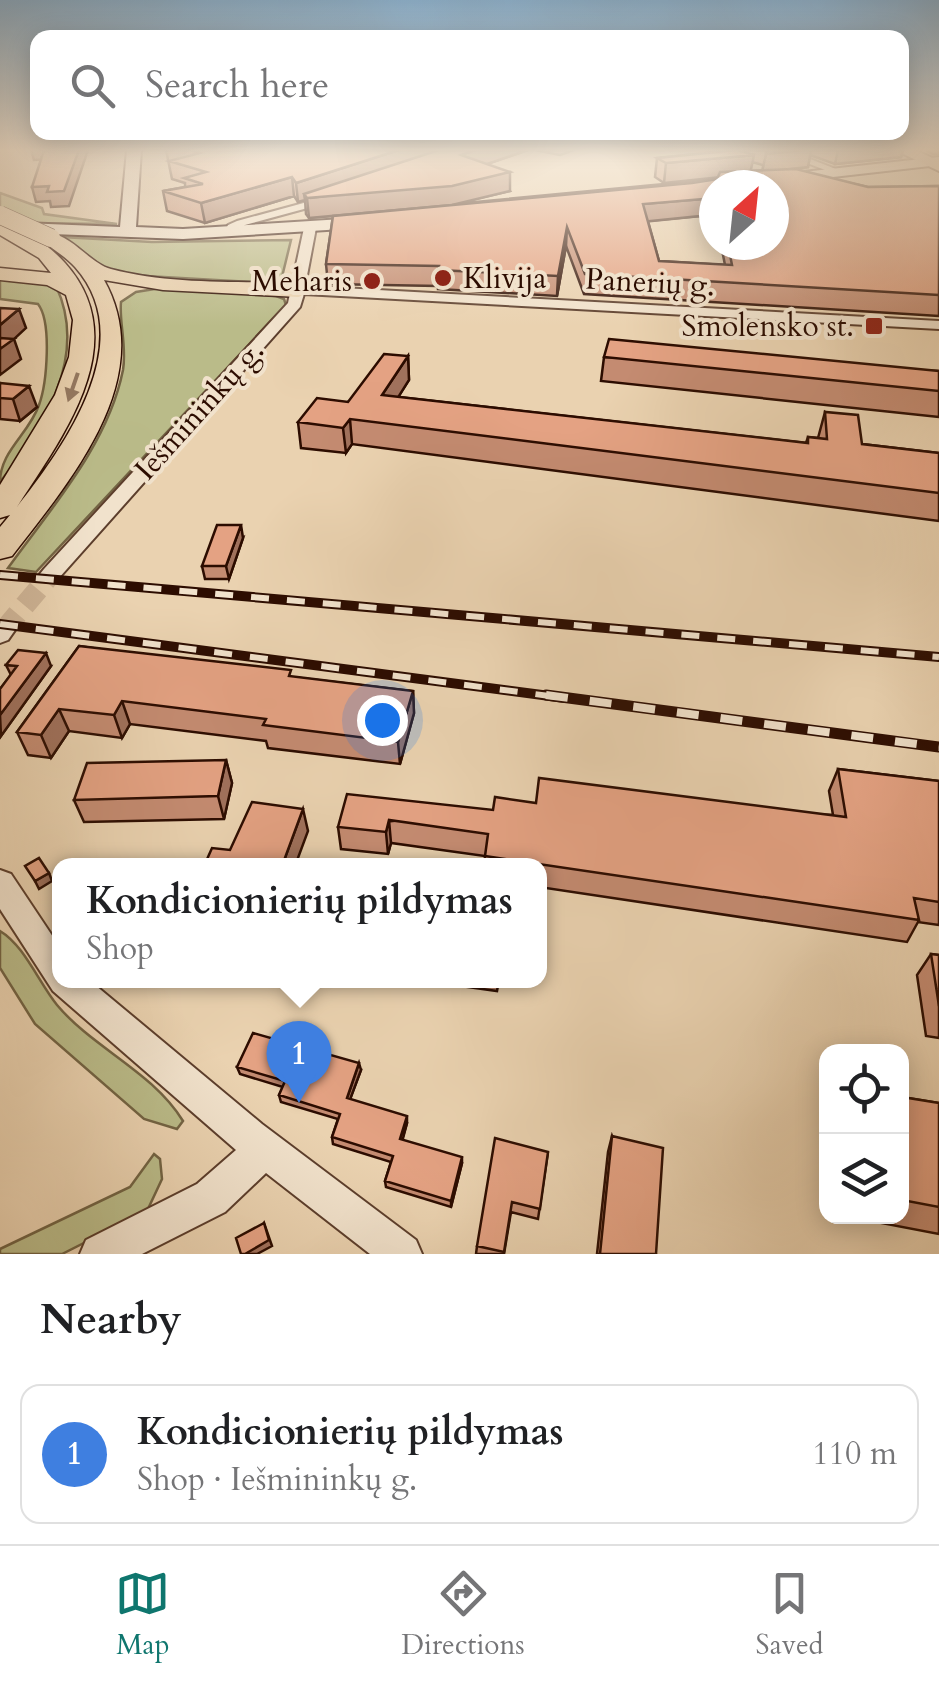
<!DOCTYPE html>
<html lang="en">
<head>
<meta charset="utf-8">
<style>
	:root { --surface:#fff; --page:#f6f6f6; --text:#202124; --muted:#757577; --line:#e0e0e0; --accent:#0f766e }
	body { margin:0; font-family:Cardo,serif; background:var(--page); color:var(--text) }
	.controls { position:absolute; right:30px; bottom:30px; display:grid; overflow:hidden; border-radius:20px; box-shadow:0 5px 25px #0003 }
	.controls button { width:90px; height:90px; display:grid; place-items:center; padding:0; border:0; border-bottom:2px solid var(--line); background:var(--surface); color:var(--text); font:50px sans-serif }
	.compass { position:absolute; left:699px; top:170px; width:90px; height:90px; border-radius:50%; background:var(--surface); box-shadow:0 5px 25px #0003; rotate:27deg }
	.you { position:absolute; left:382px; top:720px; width:35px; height:35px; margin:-25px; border:8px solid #fff; border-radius:50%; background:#1a73e8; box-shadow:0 0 0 15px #1a73e833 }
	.badge { display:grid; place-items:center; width:65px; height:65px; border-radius:50%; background:var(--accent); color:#fff; font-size:32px; font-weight:700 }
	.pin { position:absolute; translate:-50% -82px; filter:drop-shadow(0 2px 5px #0008) }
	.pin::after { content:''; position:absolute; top:52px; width:35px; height:30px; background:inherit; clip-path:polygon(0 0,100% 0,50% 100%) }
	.popup { position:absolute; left:52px; top:858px; width:495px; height:130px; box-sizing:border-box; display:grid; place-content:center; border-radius:20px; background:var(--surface); filter:drop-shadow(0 2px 8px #0005); font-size:32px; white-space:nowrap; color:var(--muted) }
	.popup b { font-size:38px; color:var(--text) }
	.popup::after { content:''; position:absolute; left:50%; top:100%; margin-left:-20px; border:20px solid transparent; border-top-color:var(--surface) }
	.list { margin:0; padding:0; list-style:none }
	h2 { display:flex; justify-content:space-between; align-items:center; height:130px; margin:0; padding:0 40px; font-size:42px }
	h2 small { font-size:32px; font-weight:400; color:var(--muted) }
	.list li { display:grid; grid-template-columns:65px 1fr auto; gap:30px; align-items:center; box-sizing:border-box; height:140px; margin:0 20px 20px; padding:0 20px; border:2px solid var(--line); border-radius:20px }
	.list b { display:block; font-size:38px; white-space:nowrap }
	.list p { margin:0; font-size:32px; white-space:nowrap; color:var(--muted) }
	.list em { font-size:32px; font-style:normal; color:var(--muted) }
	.icon { flex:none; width:55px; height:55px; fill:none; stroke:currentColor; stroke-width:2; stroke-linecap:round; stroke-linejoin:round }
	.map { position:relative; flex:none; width:939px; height:1254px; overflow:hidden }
	.search { position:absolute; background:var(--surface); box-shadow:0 5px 25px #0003; left:30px; right:30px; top:30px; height:110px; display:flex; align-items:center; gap:25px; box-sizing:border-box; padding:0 35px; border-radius:20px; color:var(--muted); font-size:38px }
	.sheet { height:290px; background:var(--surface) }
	nav { display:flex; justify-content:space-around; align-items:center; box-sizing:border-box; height:140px; border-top:2px solid var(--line); background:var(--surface); font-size:28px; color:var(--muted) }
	nav a { display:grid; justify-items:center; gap:5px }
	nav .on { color:var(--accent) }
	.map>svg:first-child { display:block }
</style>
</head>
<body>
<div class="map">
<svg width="939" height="1254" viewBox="0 0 939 1254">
	<rect width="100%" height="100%" fill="#ead2b0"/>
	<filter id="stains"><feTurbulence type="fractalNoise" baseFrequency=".002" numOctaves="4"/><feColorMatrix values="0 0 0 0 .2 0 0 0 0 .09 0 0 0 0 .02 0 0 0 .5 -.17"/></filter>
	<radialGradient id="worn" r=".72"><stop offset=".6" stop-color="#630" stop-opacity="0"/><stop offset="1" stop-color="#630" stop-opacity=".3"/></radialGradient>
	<path fill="#babb89" stroke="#736444" stroke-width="2.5" d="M0 193 42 208 44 214 117 224 34 223 0 209Z
		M61 237 152 242 291 240 281 281 271 283 111 274Z
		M0 277 56 286C89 356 44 428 0 482 0 451 29 434 39 405 47 383 52 322 38 304L0 299Z
		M161 288 276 296 284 299 286 305 36 572 8 568C51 508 108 445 123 370 127 346 119 323 121 302L136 292Z
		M0 931C24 945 39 983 57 1005 94 1049 152 1071 183 1121L177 1129 144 1119 35 1024 0 968Z
		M154 1154 160 1159 162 1179 147 1211 62 1254H0V1249L130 1187Z"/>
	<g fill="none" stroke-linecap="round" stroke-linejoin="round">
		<path stroke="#ceb496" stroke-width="21" stroke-dasharray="21 11" stroke-linecap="butt" d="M4 630 51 574"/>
		<g stroke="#5c3e2c" stroke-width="4">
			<path id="minor" d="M773 150H787L841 171 833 173Z
				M333 195 337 200 245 225 234 235 224 233 228 225 237 221Z
				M310 225 316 228 305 286 939 321V329L304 294 300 307 58 579H44L40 574 44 569 288 303 304 228Z
				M4 623 15 630 8 640 0 643V624Z
				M0 870 11 874 59 946V980H89L262 1124 416 1240 422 1254H370L266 1173 225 1212 142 1254H80L86 1240 197 1184 236 1150 53 991 0 909Z"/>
		</g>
		<g stroke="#2c0c00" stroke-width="4">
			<path id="secondary" d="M127 150H141L136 227 183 229 375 217 383 222 375 227 183 239 0 232V222L120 227Z
				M939 157V165L761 185H715L722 181Z"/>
		</g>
		<g stroke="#2c0c00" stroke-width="4">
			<path id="primary" d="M895 150H915L939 161V171Z"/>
		</g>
		<g stroke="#2c0c00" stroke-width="3">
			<path id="trunk" d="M0 221C23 228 49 245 65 263 135 341 64 435 17 507 64 447 141 341 75 267 66 257 54 250 44 242V234C68 229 88 263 111 269 171 285 237 281 299 283L310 290 299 297 163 290 104 280C159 378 70 481 12 556L0 559V527L10 515 0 518V485L55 395 69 357 73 320 66 295 47 285 0 280V268L51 273 39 258 0 235Z"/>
		</g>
		<use href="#minor" fill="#f1e2cc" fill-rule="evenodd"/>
		<use href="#secondary" fill="#f1e2cc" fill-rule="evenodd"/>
		<use href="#primary" fill="#ead2b0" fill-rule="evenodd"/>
		<use href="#trunk" fill="#ead2b0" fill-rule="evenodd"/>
		<g stroke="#2c0c00" stroke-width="10">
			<path id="rail-far1" d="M0 575 939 657
				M0 624 565 698"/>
		</g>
		<g stroke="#2c0c00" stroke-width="11">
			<path id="rail" d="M546 695 939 747"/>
		</g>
		<use href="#rail-far1" stroke="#f1e2cc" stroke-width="6" stroke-dasharray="18" stroke-linecap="butt"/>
		<use href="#rail" stroke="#f1e2cc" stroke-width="8" stroke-dasharray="22" stroke-linecap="butt"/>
		<g stroke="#2c0c00" stroke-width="19" stroke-linecap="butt">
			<path id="trunk-bridge" d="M0 215 51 238"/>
		</g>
		<use href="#trunk-bridge" stroke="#ead2b0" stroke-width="18"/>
	</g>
	<path fill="#c48b71" stroke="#2c0c00" stroke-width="2.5" fill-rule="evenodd" d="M166 150H528L487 164 510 191 454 204 717 179 718 177 664 183 655 177 657 158 716 152 709 150H903L901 157 835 164 810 155 808 167 788 169 868 187 939 186V316L584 294 566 246 557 296 438 289V286L328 284 326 264 333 216 309 218 306 214 305 200 298 202 294 196 205 223 167 211 163 191 185 187V183L172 179ZM752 162 763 165V170L750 171ZM714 185 774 245H721L725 265 659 261 648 221 700 216 708 222 714 221Z
		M535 150H574L560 155Z
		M925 150H939V154H933Z
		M408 356 409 380 398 397 806 443 808 437 818 438 825 412 862 444 939 453V521L352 444 346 453 301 448 298 422 348 402Z
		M604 357 939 371V417L601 381Z
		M0 383 37 407 20 421 0 419Z
		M243 538 229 579H205L202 566Z
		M79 646 292 677 413 691 414 713 400 764 268 748 266 741 130 724 122 738 69 731 51 758 28 755 17 732Z
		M6 665 51 666 1 736 0 689 11 675Z
		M226 760 232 783 224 819 84 822 74 800Z
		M838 769 939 781V925L918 922 907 942 539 887V866H484L485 856 391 843 388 854 341 849 338 827 493 810 536 803 833 815 829 791Z
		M931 954 939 955V1038L926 1036 917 975Z
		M418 980H499L497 991Z
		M237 1067 361 1070 350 1099 407 1123 402 1140 462 1163 451 1207 386 1187 385 1181 391 1162 333 1144 332 1137 338 1119 281 1102 279 1095 283 1087 240 1074Z
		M902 1097 939 1103V1234L855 1218 854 1216H902Z
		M612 1136 656 1254H597L608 1152Z
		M548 1152 538 1219 511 1212 504 1254H476L477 1246Z"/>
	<path fill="#a0715c" stroke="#2c0c00" stroke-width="2.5" d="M31 150H48L50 159 34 160Z
		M79 150H88L69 206 51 207 50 201 36 202 32 187 49 186Z
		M399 150H453L310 198 510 172V191L452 205 309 218 307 198 304 194 305 200 298 202 296 183Z
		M475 150H528L461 173V155Z
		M802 150H811L808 167 762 172 766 154Z
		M838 150H903L901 157 835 164Z
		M754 155 750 174 664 183 666 163Z
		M292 177 294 196 205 223 201 203Z
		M703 199 700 216 641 222 643 204Z
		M710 204H714V221L708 222Z
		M567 227 566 246 557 296 558 276Z
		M19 309 26 328 14 339 21 359 0 375V325Z
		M408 356 409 380 384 420 382 395Z
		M29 386 37 407 20 421 13 399Z
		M350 419 352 444 346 453 343 428Z
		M241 525 243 538 229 579 226 566Z
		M46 653 51 666 1 736 0 715Z
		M413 691 414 713 400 764 398 742Z
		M122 701 130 724 122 738 114 715Z
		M59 709 69 731 51 758 41 735Z
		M226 760 232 783 224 819 218 796Z
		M303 809 308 831 295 866H282Z
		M389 820 391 843 388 854 386 832Z
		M49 873 52 881 39 889 35 881Z
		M359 1063 361 1070 348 1105 347 1098Z
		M407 1116V1123L401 1146 400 1139Z
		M462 1157V1163L451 1207V1201Z
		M264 1223 272 1246 257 1254H245Z"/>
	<path fill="#e4a283" stroke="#2c0c00" stroke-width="2.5" fill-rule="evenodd" d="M44 150H79L64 191 47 192 49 186 32 187Z
		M190 150H399L296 183 292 177 201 203 163 191 203 184 184 178 206 172 169 161 200 153Z
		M439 150H475L461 155 510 172 452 186 307 198 304 194Z
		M737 150 754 155 666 163 657 158Z
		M766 150H802L766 154Z
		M796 169 868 187 939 186V295L585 274 567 227 558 276 438 270 439 266 326 264 333 216 692 183 717 179 720 172ZM714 185H774V245H728L732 265 659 261 643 204 703 199 710 204H714Z
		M0 308 19 309 0 325Z
		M0 338 14 339 0 349Z
		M609 339 939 371V391L604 357Z
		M384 354 408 356 382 395 808 443V437L827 439 825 412 858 415 862 444 939 453V493L350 419 343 428 298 422 317 398 348 402Z
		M0 383 29 386 13 399 0 398Z
		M217 525H241L226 566H202Z
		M79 646 291 670 289 676 413 691 398 742 263 725 266 719 122 701 114 715 59 709 41 735 17 732Z
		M18 650 46 653 0 715V689L17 666 6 665Z
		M226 760 218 796 74 800 87 763Z
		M838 769 939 781V902L914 898 919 920 485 856 488 834 389 820 386 832 338 827 347 794 493 810 495 797 536 803 539 778 846 817Z
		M252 802 303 809 282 866H204L212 848 230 850Z
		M39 858 49 873 35 881 25 866Z
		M931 954 939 955V1006Z
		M253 1033 359 1063 347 1098 407 1116 400 1139 462 1157 451 1201 385 1181 393 1156 332 1137 340 1114 279 1095 285 1081 237 1067Z
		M902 1097 939 1103V1207L902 1200Z
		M612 1136 663 1148 656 1254H600Z
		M495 1138 548 1152 540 1209 512 1202 504 1252 477 1246Z
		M264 1223 269 1240 245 1254H241L236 1238Z"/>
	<defs><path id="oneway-solid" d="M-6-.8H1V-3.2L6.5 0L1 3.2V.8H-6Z" transform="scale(2.5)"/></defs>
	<use fill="#947961" href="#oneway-solid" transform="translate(73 387) rotate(109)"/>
	<linearGradient id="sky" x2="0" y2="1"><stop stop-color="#8ab4d5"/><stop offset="0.46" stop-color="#f6ebdb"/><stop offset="1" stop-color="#f6ebdb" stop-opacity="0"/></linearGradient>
	<rect width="939" height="326" fill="url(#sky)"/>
	<g fill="#8f2418" stroke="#f1e2cc" stroke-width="4">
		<circle cx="443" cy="278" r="10"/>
		<circle cx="372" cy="281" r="10"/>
		<rect x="864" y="316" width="20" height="20" rx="5"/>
	</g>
	<g text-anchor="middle" stroke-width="8" stroke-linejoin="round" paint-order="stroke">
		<g font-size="30" fill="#2c0c00" stroke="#f1e2cc" text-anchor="end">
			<text x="463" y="288" text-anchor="start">Klivija</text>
			<text x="352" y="291">Meharis</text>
			<text x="854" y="336">Smolensko st.</text>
		</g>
		<g font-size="30" fill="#2c0c00" stroke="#f1e2cc">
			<text transform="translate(650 282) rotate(3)" y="10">Panerių g.</text>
			<text transform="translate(199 410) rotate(-48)" y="10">Iešmininkų g.</text>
		</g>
	</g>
	<rect width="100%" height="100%" filter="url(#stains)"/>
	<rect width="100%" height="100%" fill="url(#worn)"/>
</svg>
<div class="controls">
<button><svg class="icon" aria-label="locate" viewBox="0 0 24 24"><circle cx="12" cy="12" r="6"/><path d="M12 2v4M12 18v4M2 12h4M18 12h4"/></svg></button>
<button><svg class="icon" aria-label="layers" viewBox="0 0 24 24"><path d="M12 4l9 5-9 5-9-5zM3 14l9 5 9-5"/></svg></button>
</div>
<svg class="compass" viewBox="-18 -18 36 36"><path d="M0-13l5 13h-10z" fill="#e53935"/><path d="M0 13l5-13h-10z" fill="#757577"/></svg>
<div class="you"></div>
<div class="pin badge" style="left:299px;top:1103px;background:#3f7fe0">1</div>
<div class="popup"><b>Kondicionierių pildymas</b>Shop</div>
<div class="search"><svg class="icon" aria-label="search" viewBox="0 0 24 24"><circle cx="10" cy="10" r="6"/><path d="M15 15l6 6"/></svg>Search here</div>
</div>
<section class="sheet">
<h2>Nearby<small></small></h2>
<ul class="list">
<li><span class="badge" style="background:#3f7fe0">1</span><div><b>Kondicionierių pildymas</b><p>Shop · Iešmininkų g.</p></div><em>110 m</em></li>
</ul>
</section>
<nav>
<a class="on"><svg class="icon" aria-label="map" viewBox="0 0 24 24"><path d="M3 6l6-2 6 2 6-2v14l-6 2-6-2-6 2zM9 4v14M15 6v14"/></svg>Map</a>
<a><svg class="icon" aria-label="directions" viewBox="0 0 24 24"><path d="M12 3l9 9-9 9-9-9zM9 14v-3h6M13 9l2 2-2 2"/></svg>Directions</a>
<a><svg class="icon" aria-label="saved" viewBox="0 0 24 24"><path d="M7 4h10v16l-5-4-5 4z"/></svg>Saved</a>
</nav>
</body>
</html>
